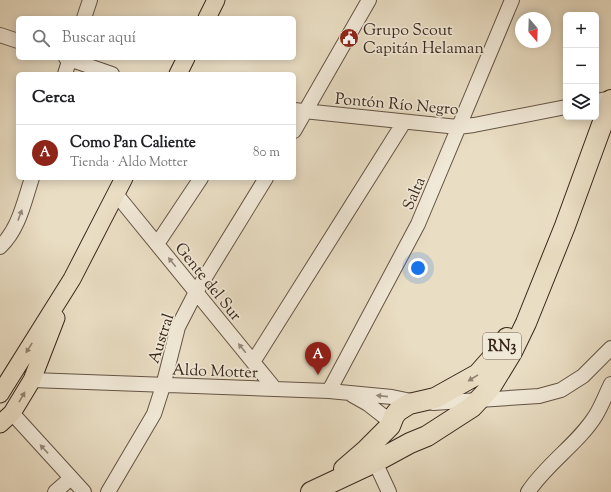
<!DOCTYPE html>
<html lang="es">
<head>
<meta charset="utf-8">
<style>
	:root { --surface:#fff; --page:#f6f6f6; --text:#202124; --muted:#757577; --line:#e0e0e0; --accent:#8f2418 }
	body { margin:0; font-family:"Sorts Mill Goudy",serif; background:var(--page); color:var(--text) }
	.controls { position:absolute; right:12px; top:12px; display:grid; overflow:hidden; border-radius:6px; box-shadow:0 2px 10px #0003 }
	.controls button { width:36px; height:36px; display:grid; place-items:center; padding:0; border:0; border-bottom:1px solid var(--line); background:var(--surface); color:var(--text); font:20px sans-serif }
	.compass { position:absolute; left:515px; top:12px; width:36px; height:36px; border-radius:50%; background:var(--surface); box-shadow:0 2px 10px #0003; rotate:161deg }
	.you { position:absolute; left:418px; top:268px; width:14px; height:14px; margin:-10px; border:3px solid #fff; border-radius:50%; background:#1a73e8; box-shadow:0 0 0 6px #1a73e833 }
	.badge { display:grid; place-items:center; width:26px; height:26px; border-radius:50%; background:var(--accent); color:#fff; font-size:13px; font-weight:700 }
	.pin { position:absolute; translate:-50% -33px; filter:drop-shadow(0 1px 2px #0008) }
	.pin::after { content:''; position:absolute; top:21px; width:14px; height:12px; background:inherit; clip-path:polygon(0 0,100% 0,50% 100%) }
	.list { margin:0; padding:0; list-style:none }
	h2 { display:flex; justify-content:space-between; align-items:center; height:52px; margin:0; padding:0 16px; font-size:17px }
	h2 small { font-size:13px; font-weight:400; color:var(--muted) }
	.list li { display:grid; grid-template-columns:26px 1fr auto; gap:12px; align-items:center; box-sizing:border-box; height:56px; padding:0 16px; border-top:1px solid var(--line) }
	.list b { display:block; font-size:15px; white-space:nowrap }
	.list p { margin:0; font-size:13px; white-space:nowrap; color:var(--muted) }
	.list em { font-size:13px; font-style:normal; color:var(--muted) }
	.icon { flex:none; width:22px; height:22px; fill:none; stroke:currentColor; stroke-width:2; stroke-linecap:round; stroke-linejoin:round }
	.map { position:relative; flex:none; width:611px; height:492px; overflow:hidden }
	.search { position:absolute; background:var(--surface); box-shadow:0 2px 10px #0003; left:16px; top:16px; width:280px; height:44px; display:flex; align-items:center; gap:10px; box-sizing:border-box; padding:0 14px; border-radius:6px; color:var(--muted); font-size:15px }
	.panel { position:absolute; background:var(--surface); box-shadow:0 2px 10px #0003; left:16px; top:72px; width:280px; height:108px; border-radius:6px }
	.map>svg:first-child { display:block }
</style>
</head>
<body>
<div class="map">
<svg width="611" height="492" viewBox="0 0 611 492">
	<rect width="100%" height="100%" fill="#e9ddc3"/>
	<filter id="stains"><feTurbulence type="fractalNoise" baseFrequency=".005" numOctaves="4"/><feColorMatrix values="0 0 0 0 .2 0 0 0 0 .09 0 0 0 0 .02 0 0 0 .5 -.17"/></filter>
	<radialGradient id="worn" r=".72"><stop offset=".6" stop-color="#630" stop-opacity="0"/><stop offset="1" stop-color="#630" stop-opacity=".3"/></radialGradient>
	<g fill="none" stroke-linecap="round" stroke-linejoin="round">
		<g stroke="#645445" stroke-width="16">
			<path id="minor" d="M84 18 90 0
				M0 35 18 41
				M66 58 112 74
				M65 74 70 58
				M596 101 611 98
				M294 110 458 127 474 125 566 107
				M294 131 369 0
				M116 194 275 389
				M157 244 201 178
				M0 247C19 229 24 202 32 178
				M253 362 404 122
				M32 380 329 391 392 397 416 402
				M329 391 418 224 512 0
				M352 395 368 404 391 422
				M433 403 539 396 561 390 583 376 611 348
				M12 413 84 492
				M375 462 389 492
				M55 492 71 478
				M108 492 154 414 163 386 178 327 196 292 266 178
				M528 492C547 463 579 443 596 415 602 405 606 394 611 384"/>
		</g>
		<g stroke="#38261b" stroke-width="19">
			<path id="major" d="M207 18 216 0
				M178 74 186 58
				M0 394 72 279 124 178
				M0 424 12 413 32 380 56 318"/>
		</g>
		<g stroke="#38261b" stroke-width="22">
			<path id="highway" d="M344 469 366 450 390 426 394 416 398 411 409 404 435 398 478 374 501 348 507 338
				M311 492 375 462 410 443 427 436 472 407 490 388 512 352 526 323 565 226 611 100"/>
		</g>
		<use href="#minor" stroke="#f1e9d8" stroke-width="14"/>
		<use href="#major" stroke="#e9ddc3" stroke-width="17"/>
		<use href="#highway" stroke="#e9ddc3" stroke-width="20"/>
	</g>
	<defs><path id="oneway-solid" d="M-6-.8H1V-3.2L6.5 0L1 3.2V.8H-6Z"/></defs>
	<g fill="#94887a">
		<use href="#oneway-solid" transform="translate(20 215) rotate(-70)"/>
		<use href="#oneway-solid" transform="translate(172 262) rotate(-129)"/>
		<use href="#oneway-solid" transform="translate(242 348) rotate(-129)"/>
		<use href="#oneway-solid" transform="translate(382 396) rotate(-174)"/>
		<use href="#oneway-solid" transform="translate(44 449) rotate(-133)"/>
	</g>
	<g fill="#90826f">
		<use href="#oneway-solid" transform="translate(29 348) rotate(122)"/>
		<use href="#oneway-solid" transform="translate(473 378) rotate(148)"/>
		<use href="#oneway-solid" transform="translate(22 397) rotate(-60)"/>
	</g>
	<defs>
		<g id="civic-disc" transform="scale(1)"><circle r="9.5" fill="#8f2418" stroke="#f1e9d8"/><path d="M-.6-6.5H3V-4.5H.6V-3L4-1V1h2V6H-6V1h2V-1L-.6-3ZM-1.2 2.5V6h2.4V2.5Z" fill="#fff"/></g>
	</defs>
	<g fill-rule="evenodd">
		<use href="#civic-disc" x="349" y="38"/>
	</g>
	<g text-anchor="middle" stroke-width="3.5" stroke-linejoin="round" paint-order="stroke">
		<rect fill="#f1e9d8" stroke="#706054" stroke-width="1" x="483" y="333" width="38" height="26" rx="3"/>
		<g font-size="15" font-weight="bold" fill="#38261b">
			<text x="502" y="351">RN3</text>
		</g>
		<g font-size="16" fill="#38261b" stroke="#f1e9d8" text-anchor="start">
			<text x="363" y="35">Grupo Scout<tspan x="363" dy="18">Capitán Helaman</tspan></text>
		</g>
		<g font-size="16" fill="#38261b" stroke="#f1e9d8">
			<text transform="translate(397 103) rotate(5)" y="6">Pontón Río Negro</text>
			<text transform="translate(413 193) rotate(-67)" y="6">Salta</text>
			<text transform="translate(209 281) rotate(51)" y="6">Gente del Sur</text>
			<text transform="translate(160 338) rotate(-72)" y="6">Austral</text>
			<text transform="translate(215 370) rotate(2)" y="6">Aldo Motter</text>
		</g>
	</g>
	<rect width="100%" height="100%" filter="url(#stains)"/>
	<rect width="100%" height="100%" fill="url(#worn)"/>
</svg>
<div class="controls">
<button>+</button>
<button>−</button>
<button><svg class="icon" aria-label="layers" viewBox="0 0 24 24"><path d="M12 4l9 5-9 5-9-5zM3 14l9 5 9-5"/></svg></button>
</div>
<svg class="compass" viewBox="-18 -18 36 36"><path d="M0-13l5 13h-10z" fill="#e53935"/><path d="M0 13l5-13h-10z" fill="#757577"/></svg>
<div class="you"></div>
<div class="pin badge" style="left:318px;top:375px">A</div>
<div class="search"><svg class="icon" aria-label="search" viewBox="0 0 24 24"><circle cx="10" cy="10" r="6"/><path d="M15 15l6 6"/></svg>Buscar aquí</div>
<section class="panel">
<h2>Cerca<small></small></h2>
<ul class="list">
<li><span class="badge">A</span><div><b>Como Pan Caliente</b><p>Tienda · Aldo Motter</p></div><em>80 m</em></li>
</ul>
</section>
</div>
</body>
</html>
